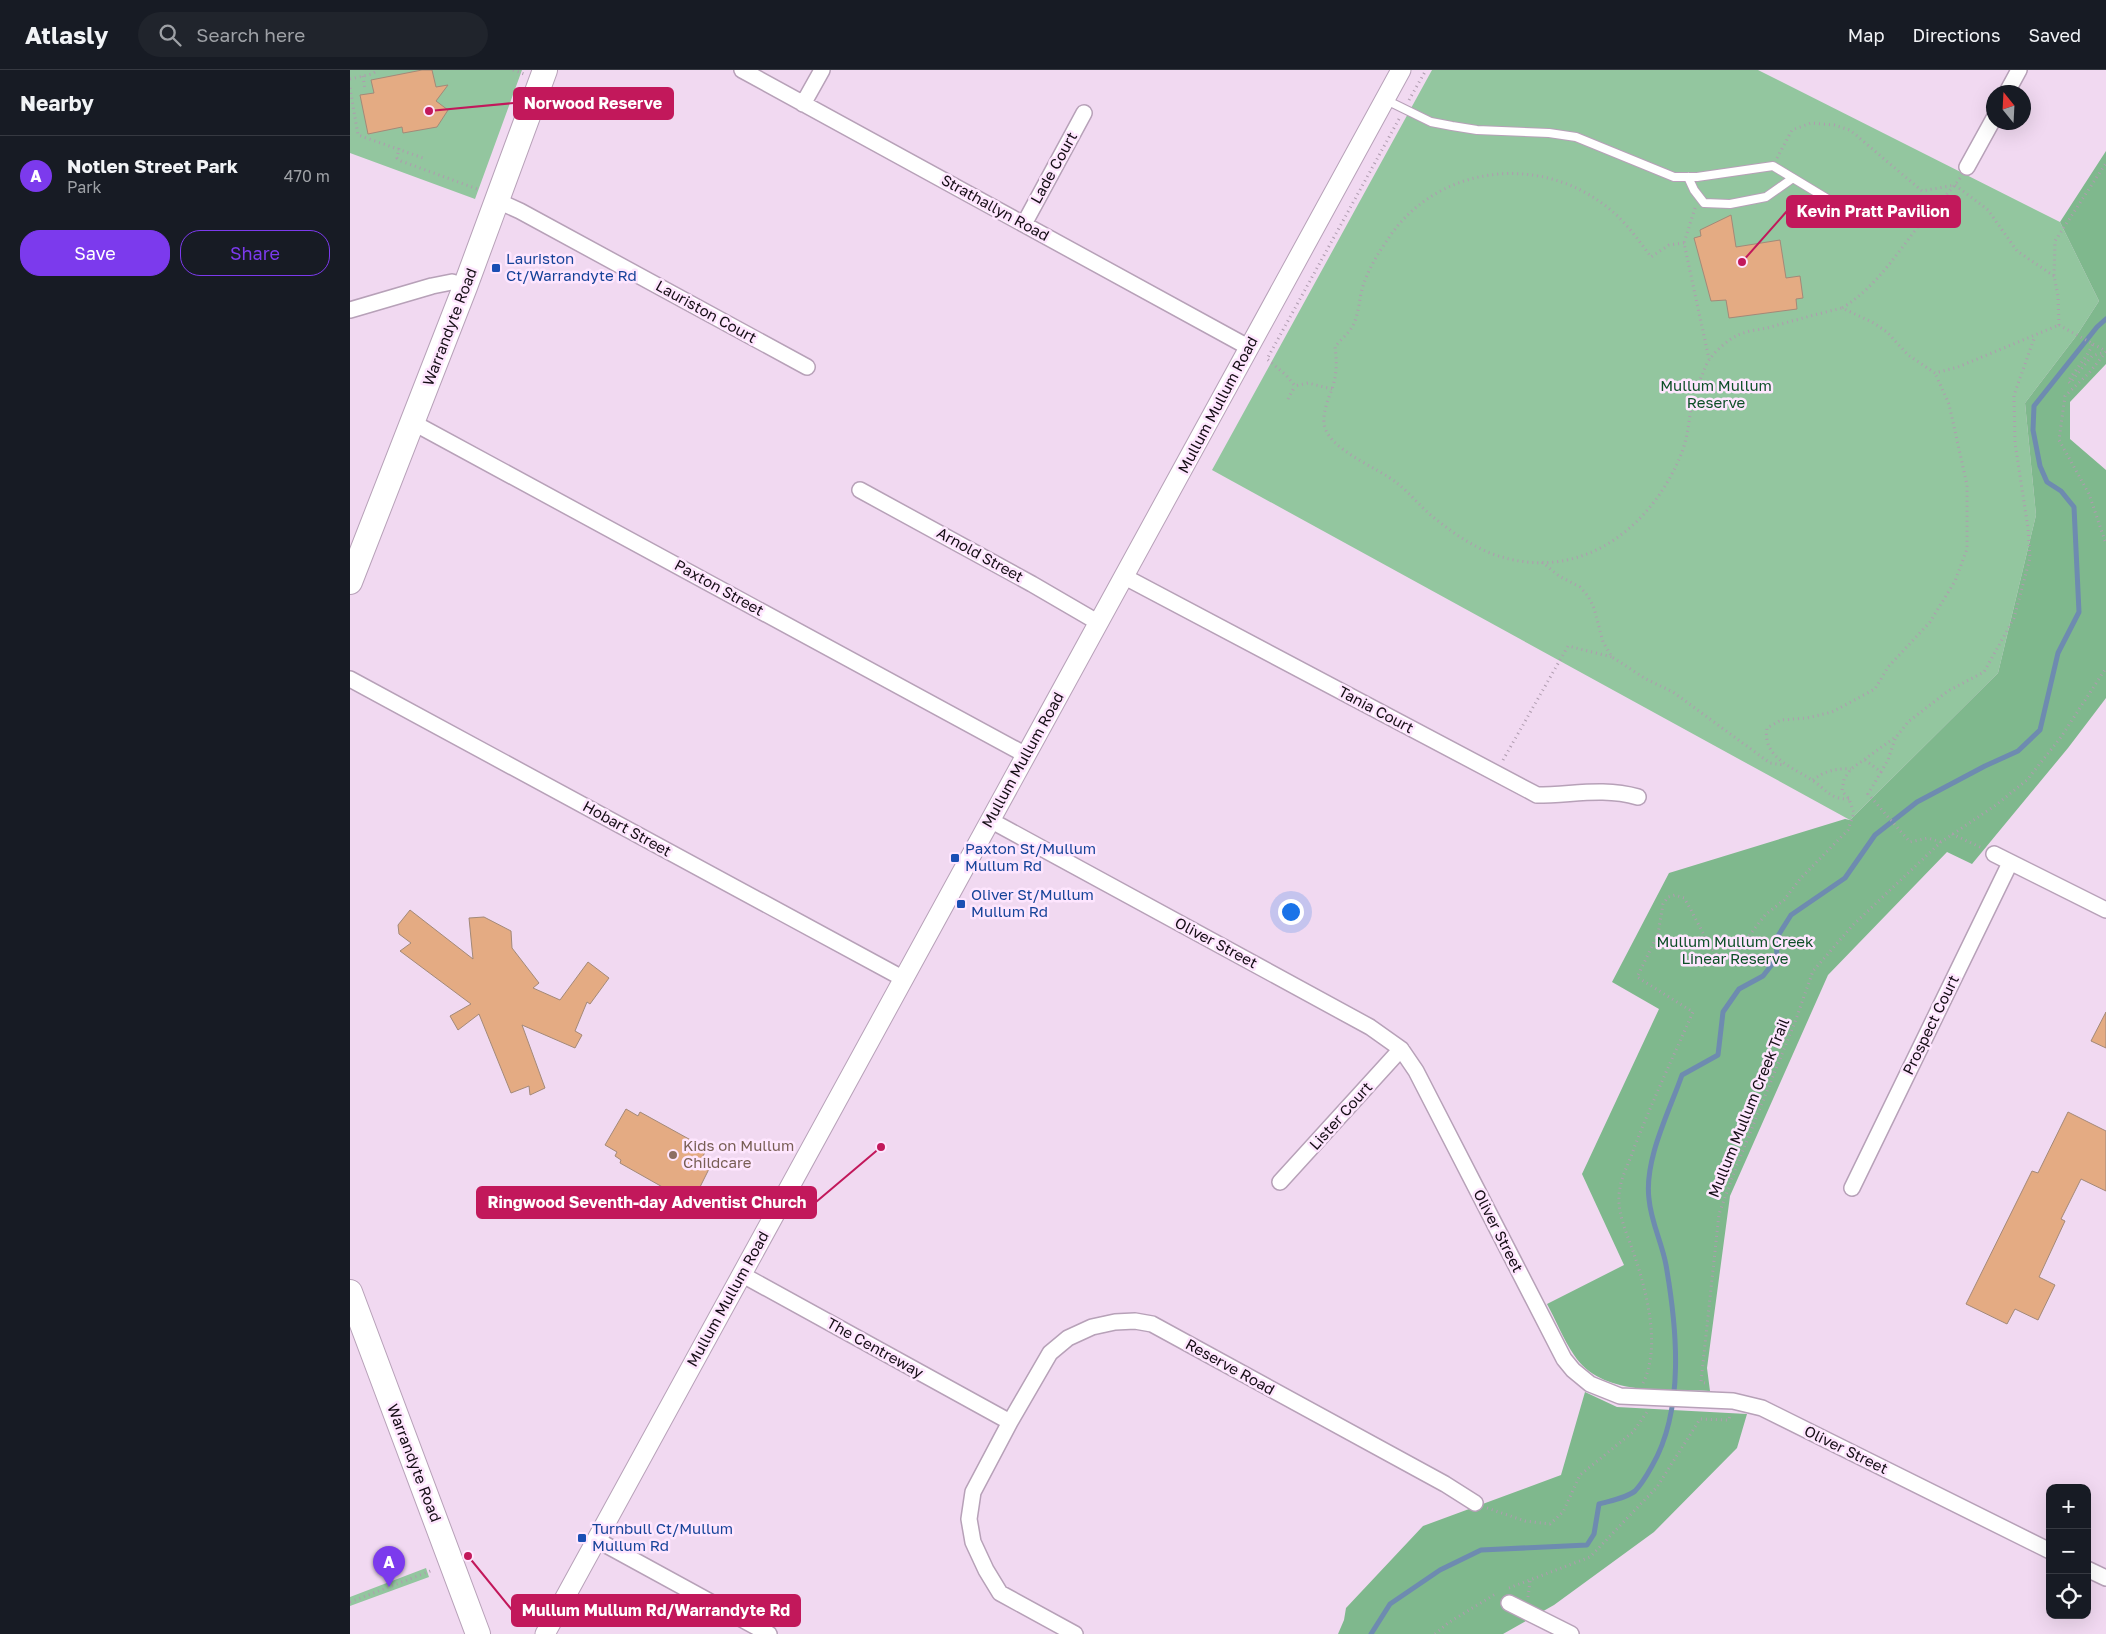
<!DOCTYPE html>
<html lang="en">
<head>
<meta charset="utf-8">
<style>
	:root { --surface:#171b24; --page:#20242c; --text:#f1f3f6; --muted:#9ea1a6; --line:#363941; --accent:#7c3aed }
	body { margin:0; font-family:"Golos Text",sans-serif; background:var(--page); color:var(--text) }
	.controls { position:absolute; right:15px; bottom:15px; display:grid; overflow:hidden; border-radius:10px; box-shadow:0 5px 20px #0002 }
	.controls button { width:45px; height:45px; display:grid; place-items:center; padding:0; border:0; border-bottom:1px solid var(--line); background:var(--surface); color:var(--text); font:25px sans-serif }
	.compass { position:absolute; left:1636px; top:15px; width:45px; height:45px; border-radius:50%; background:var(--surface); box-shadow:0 5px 20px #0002; rotate:342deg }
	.you { position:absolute; left:940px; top:841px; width:18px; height:18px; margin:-12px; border:4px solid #fff; border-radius:50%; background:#1a73e8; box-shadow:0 0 0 8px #1a73e833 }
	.badge { display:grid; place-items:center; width:32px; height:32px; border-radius:50%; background:var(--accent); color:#fff; font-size:16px; font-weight:700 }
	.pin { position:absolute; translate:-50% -41px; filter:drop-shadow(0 1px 2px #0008) }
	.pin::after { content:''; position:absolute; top:26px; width:18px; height:15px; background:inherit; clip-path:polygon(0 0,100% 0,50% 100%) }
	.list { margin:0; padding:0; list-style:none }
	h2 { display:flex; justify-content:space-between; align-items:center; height:65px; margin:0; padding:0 20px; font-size:21px }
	h2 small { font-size:16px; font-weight:400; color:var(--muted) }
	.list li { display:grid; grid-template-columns:32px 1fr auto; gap:15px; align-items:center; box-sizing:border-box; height:80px; padding:0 20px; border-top:1px solid var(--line) }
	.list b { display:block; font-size:19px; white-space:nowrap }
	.list p { margin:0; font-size:16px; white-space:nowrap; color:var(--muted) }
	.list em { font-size:16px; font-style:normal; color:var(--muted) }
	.actions { display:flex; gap:10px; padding:15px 20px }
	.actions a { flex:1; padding:11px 0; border:1px solid var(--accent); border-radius:20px; text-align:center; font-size:18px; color:var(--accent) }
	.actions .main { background:var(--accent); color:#fff }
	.icon { flex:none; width:28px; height:28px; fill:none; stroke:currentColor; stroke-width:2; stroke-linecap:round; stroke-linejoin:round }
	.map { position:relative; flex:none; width:1756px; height:1564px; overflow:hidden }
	header { display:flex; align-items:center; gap:30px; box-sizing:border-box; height:70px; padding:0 25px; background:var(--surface); border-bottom:1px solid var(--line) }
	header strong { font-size:24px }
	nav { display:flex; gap:28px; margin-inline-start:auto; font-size:18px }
	.search { width:350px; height:45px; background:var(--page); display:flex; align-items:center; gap:12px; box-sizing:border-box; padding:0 18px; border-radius:28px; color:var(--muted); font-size:19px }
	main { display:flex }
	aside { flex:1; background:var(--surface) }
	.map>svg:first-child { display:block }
</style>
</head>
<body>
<header>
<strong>Atlasly</strong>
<div class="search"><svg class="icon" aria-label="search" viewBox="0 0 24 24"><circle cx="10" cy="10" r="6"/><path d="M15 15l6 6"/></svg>Search here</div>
<nav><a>Map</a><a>Directions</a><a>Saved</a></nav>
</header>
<main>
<aside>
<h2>Nearby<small></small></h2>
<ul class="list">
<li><span class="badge">A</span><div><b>Notlen Street Park</b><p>Park</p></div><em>470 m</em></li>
</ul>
<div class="actions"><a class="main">Save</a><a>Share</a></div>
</aside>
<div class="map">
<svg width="1756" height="1564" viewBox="0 0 1756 1564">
	<rect width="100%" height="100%" fill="#f1d9f1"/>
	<path fill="#93c69f" d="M0 0H172L125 129 0 83Z
		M1082 0H1408L1710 152 1749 231 1727 265 1675 333 1686 445 1648 603 1500 750 862 400Z
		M76 1498 79 1507 0 1536V1527Z"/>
	<path fill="#7fb88d" d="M1756 81V294L1720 332V369L1756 400V628L1718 678 1622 794 1597 782 1478 905 1380 1126 1357 1298 1360 1321C1316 1319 1251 1327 1224 1285 1213 1269 1206 1250 1197 1234L1274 1195 1232 1104 1309 939 1262 912 1319 803 1495 749 1500 750 1648 603 1686 445 1675 333 1727 265 1749 231 1710 152Z
		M1235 1322 1267 1337 1397 1344 1387 1378 1304 1462 1204 1535 1153 1564H988L994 1550 996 1538 1073 1456 1211 1405Z"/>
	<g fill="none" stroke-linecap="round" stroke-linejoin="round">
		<path stroke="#6e8bb0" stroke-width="5" d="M1021 1564 1040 1534 1090 1500 1131 1480 1237 1475 1244 1464 1249 1434C1259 1431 1277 1428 1285 1421 1292 1414 1297 1405 1302 1396 1335 1339 1327 1258 1316 1195 1312 1173 1301 1152 1299 1129 1294 1090 1319 1042 1332 1005L1368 985 1373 942 1389 919 1413 906 1427 888 1426 869 1441 845 1495 808 1525 765 1567 732 1635 696 1668 681 1690 660 1708 583 1729 542 1724 437 1711 421 1697 412 1690 396 1683 360 1684 336 1747 257 1756 249"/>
	</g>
	<path fill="#e4ab83" stroke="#a38978" d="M72 0H82L86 17 98 15 86 31 98 40 87 57 53 63 52 57 18 64 10 25 24 23 21 10Z
		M1381 145 1386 177 1430 170 1436 208 1450 206 1453 228 1446 229 1447 239 1379 248 1376 230 1361 231 1344 168 1351 166 1350 160Z
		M60 840 123 889 119 848 134 847 161 861 162 878 189 913 183 918 210 930 238 892 259 908 240 934 237 932 225 961 232 965 225 978 172 955 195 1018 180 1025 179 1016 161 1023 129 944 108 960 100 946 121 934 50 881 61 873 49 864 48 855Z
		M1756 942V978L1741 971Z
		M276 1039 288 1046 290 1042 357 1079 353 1086 363 1091 342 1133 338 1131 336 1134 314 1122 316 1119 270 1093 271 1090 265 1086 267 1082 255 1075Z
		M1718 1042 1756 1061V1121L1731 1109 1711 1149 1715 1151 1689 1207 1705 1215 1688 1250 1665 1239 1657 1254 1616 1234 1682 1101 1688 1103Z"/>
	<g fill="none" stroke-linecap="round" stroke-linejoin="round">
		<g stroke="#b7a1b8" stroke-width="10">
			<path id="service" d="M1036 30 1081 52 1102 56 1127 60 1199 63 1226 67 1324 107H1347L1423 96 1486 134
				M1338 107 1344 120 1354 133 1380 134 1416 127 1443 108"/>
		</g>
		<g stroke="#b7a1b8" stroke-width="18">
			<path id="minor" d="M392 0 898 277
				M1657 22 1669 0
				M453 34 472 0
				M1617 97 1644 48
				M148 131 170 141 457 297
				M674 154 734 43
				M0 240 82 216 102 212 115 217
				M62 352 676 685
				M510 420 682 514 749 553
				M775 507 1187 725C1223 725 1252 717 1288 727
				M0 609 554 909
				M640 750 1020 957 1051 979 1066 1001 1214 1289 1223 1300 1240 1314 1270 1326 1383 1331 1412 1338 1700 1481
				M1644 784 1756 840
				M930 1112 1051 979
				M1502 1118 1660 793
				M391 1204 660 1352
				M247 1470 419 1564
				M1737 1499 1756 1508
				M1159 1533 1221 1564
				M725 1564 650 1523 636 1500 623 1472 619 1449 623 1422 660 1352 700 1283 718 1268 742 1257 765 1252 785 1251 802 1254 1095 1414 1125 1433"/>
		</g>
		<g stroke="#b7a1b8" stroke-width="21">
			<path id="tertiary" d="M195 1564 1051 0"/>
		</g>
		<g stroke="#b7a1b8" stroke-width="26">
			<path id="primary" d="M0 512 115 217 195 0
				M0 1222 128 1564"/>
		</g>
		<path stroke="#af9caf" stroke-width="3" stroke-dasharray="1 4" stroke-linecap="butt" d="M163 0 174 4
			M13 6 15 20
			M0 9 22 4 28 0
			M0 18 8 65 76 89
			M1059 30 1076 0
			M49 78 47 88 51 91 130 120
			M1427 88 1442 60 1461 53 1484 55 1500 60 1572 121 1605 115 1638 140 1667 181 1704 206
			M1610 108C1600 123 1585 135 1574 149 1549 180 1527 217 1492 238L1522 252 1537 262 1558 285 1585 303 1608 297 1709 255
			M1345 138 1334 173 1359 289
			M1334 173 1319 175 1301 187C1287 168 1273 148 1253 134 1185 83 1085 97 1038 169 1028 183 1018 200 1013 216 1009 228 1009 246 1002 257 998 264 990 270 985 277 987 292 987 304 982 319 978 330 973 341 974 353 976 379 1029 398 1047 413 1061 424 1072 439 1087 450 1103 463 1121 475 1140 483 1226 516 1301 461 1332 382 1339 364 1339 343 1344 325 1346 317 1350 310 1353 303 1355 298 1357 292 1360 289 1365 281 1378 270 1386 266 1395 261 1407 260 1417 258 1442 251 1467 244 1492 238
			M1709 255 1708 226 1704 206 1705 171 1756 93
			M1709 255 1743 274 1737 285 1718 311 1720 313 1742 286 1755 282
			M1743 274 1756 281
			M1756 282 1739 303 1715 326 1709 370 1739 424 1756 474
			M982 319 958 313 945 316 936 305 917 289 1049 49
			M938 329 945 316
			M1192 492 1209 506 1230 517 1238 526 1244 538 1253 572 1262 587 1296 609 1323 622 1420 693 1434 695
			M1153 690 1218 576 1262 587
			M1515 690 1531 702 1518 724 1560 772 1578 768 1591 772
			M1531 702 1538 690 1546 666
			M1463 710C1474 701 1487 698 1501 699
			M1499 729C1479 729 1477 720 1462 710 1442 697 1412 687 1417 658L1431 650 1457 648 1482 642 1525 619 1538 597 1580 552 1605 511 1617 479V415L1599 334 1585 303
			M1602 764 1632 778
			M1293 1313C1311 1278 1297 1223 1285 1187 1278 1165 1265 1142 1270 1118 1272 1105 1280 1091 1284 1078 1302 1032 1323 987 1343 942L1287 907 1308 864 1313 834 1318 827 1325 825 1334 828C1346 847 1354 869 1368 886L1383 887 1415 845 1434 830 1450 809 1498 760 1504 743 1499 729 1492 721 1494 709 1501 699 1547 666 1558 652 1598 621 1634 602 1664 548 1680 488 1678 458 1665 373 1664 325 1685 266
			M1355 1313 1351 1312 1369 1144 1385 1100 1445 952 1463 901 1503 855 1591 772 1646 735 1677 710 1711 667 1756 598
			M1137 1438 1175 1451 1200 1454 1213 1442 1230 1405 1283 1362 1297 1342
			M1159 1518 1240 1487 1307 1417 1350 1349 1379 1350 1380 1345
			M1178 1527 1180 1511
			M0 1532 83 1500
			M1085 1564 1098 1553 1147 1523"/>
		<use href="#service" stroke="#fff" stroke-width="8"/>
		<use href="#minor" stroke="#fff" stroke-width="15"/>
		<use href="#tertiary" stroke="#fff" stroke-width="19"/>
		<use href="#primary" stroke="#fff" stroke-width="24"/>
	</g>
	<g fill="#1a4fb4" stroke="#fee6fe" stroke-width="2">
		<rect x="141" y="193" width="10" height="10" rx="2.5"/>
		<rect x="600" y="783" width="10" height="10" rx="2.5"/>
		<rect x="606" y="829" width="10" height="10" rx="2.5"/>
		<rect x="227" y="1463" width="10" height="10" rx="2.5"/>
	</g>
	<circle fill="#8d6e63" stroke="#fee6fe" stroke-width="2" cx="323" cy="1085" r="5"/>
	<g text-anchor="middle" stroke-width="5" stroke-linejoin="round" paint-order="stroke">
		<g font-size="15" fill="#150d15" stroke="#fee6fe">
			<text transform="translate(704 98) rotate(-61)" y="5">Lade Court</text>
			<text transform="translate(645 138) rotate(29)" y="5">Strathallyn Road</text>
			<text transform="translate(356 242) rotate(29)" y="5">Lauriston Court</text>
			<text transform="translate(100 257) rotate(-69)" y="5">Warrandyte Road</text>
			<text transform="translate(868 335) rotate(-62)" y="5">Mullum Mullum Road</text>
			<text transform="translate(630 485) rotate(29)" y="5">Arnold Street</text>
			<text transform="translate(369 518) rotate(29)" y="5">Paxton Street</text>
			<text transform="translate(1026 640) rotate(28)" y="5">Tania Court</text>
			<text transform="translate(673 690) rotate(-61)" y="5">Mullum Mullum Road</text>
			<text transform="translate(277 759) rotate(29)" y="5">Hobart Street</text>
			<text transform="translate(866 873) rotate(28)" y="5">Oliver Street</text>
			<text transform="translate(1581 955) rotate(-64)" y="5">Prospect Court</text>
			<text transform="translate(1399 1038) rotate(-68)" y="5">Mullum Mullum Creek Trail</text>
			<text transform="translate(991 1046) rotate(-48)" y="5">Lister Court</text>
			<text transform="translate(1148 1161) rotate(63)" y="5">Oliver Street</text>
			<text transform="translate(378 1229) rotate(-61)" y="5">Mullum Mullum Road</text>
			<text transform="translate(525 1278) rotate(29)" y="5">The Centreway</text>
			<text transform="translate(880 1297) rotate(29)" y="5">Reserve Road</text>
			<text transform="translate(1496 1380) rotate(26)" y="5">Oliver Street</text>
			<text transform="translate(64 1393) rotate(69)" y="5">Warrandyte Road</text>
		</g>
		<g font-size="15" fill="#164399" stroke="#fee6fe" text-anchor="start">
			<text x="156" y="194">Lauriston<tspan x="156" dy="17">Ct/Warrandyte Rd</tspan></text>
			<text x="615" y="784">Paxton St/Mullum<tspan x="615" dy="17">Mullum Rd</tspan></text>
			<text x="621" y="830">Oliver St/Mullum<tspan x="621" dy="17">Mullum Rd</tspan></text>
			<text x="242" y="1464">Turnbull Ct/Mullum<tspan x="242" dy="17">Mullum Rd</tspan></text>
		</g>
		<g font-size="15" fill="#0d4f27" stroke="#fee6fe">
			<text x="1366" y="321">Mullum Mullum<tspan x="1366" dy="17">Reserve</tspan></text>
			<text x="1385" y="877">Mullum Mullum Creek<tspan x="1385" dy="17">Linear Reserve</tspan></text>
		</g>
		<g font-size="15" fill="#785e54" stroke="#fee6fe" text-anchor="start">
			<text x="333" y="1081">Kids on Mullum<tspan x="333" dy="17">Childcare</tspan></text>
		</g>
	</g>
	<path fill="none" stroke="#c2185b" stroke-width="2" d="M79 41L164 33M1392 192L1437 141M531 1077L466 1132M118 1486L162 1540"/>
	<g fill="#c2185b" stroke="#fee6fe" stroke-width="2">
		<circle cx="79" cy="41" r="5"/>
		<circle cx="1392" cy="192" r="5"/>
		<circle cx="531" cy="1077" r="5"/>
		<circle cx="118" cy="1486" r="5"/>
	</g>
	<g fill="#c2185b" stroke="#c2185b" stroke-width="2">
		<rect x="164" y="18" width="159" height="31" rx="5"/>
		<rect x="1437" y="126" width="173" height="31" rx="5"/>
		<rect x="127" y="1117" width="339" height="31" rx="5"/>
		<rect x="162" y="1525" width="288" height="31" rx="5"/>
	</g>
	<g font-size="16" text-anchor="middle" font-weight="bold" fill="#fff">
		<text x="243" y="39">Norwood Reserve</text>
		<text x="1523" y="147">Kevin Pratt Pavilion</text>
		<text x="297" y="1138">Ringwood Seventh-day Adventist Church</text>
		<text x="306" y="1546">Mullum Mullum Rd/Warrandyte Rd</text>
	</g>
</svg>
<div class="controls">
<button>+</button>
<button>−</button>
<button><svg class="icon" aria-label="locate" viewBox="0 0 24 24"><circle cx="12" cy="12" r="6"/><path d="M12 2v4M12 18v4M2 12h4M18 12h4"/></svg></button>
</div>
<svg class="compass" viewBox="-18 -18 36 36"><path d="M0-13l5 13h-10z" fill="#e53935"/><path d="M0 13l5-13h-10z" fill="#9ea1a6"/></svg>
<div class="you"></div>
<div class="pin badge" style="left:39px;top:1517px">A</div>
</div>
</main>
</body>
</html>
